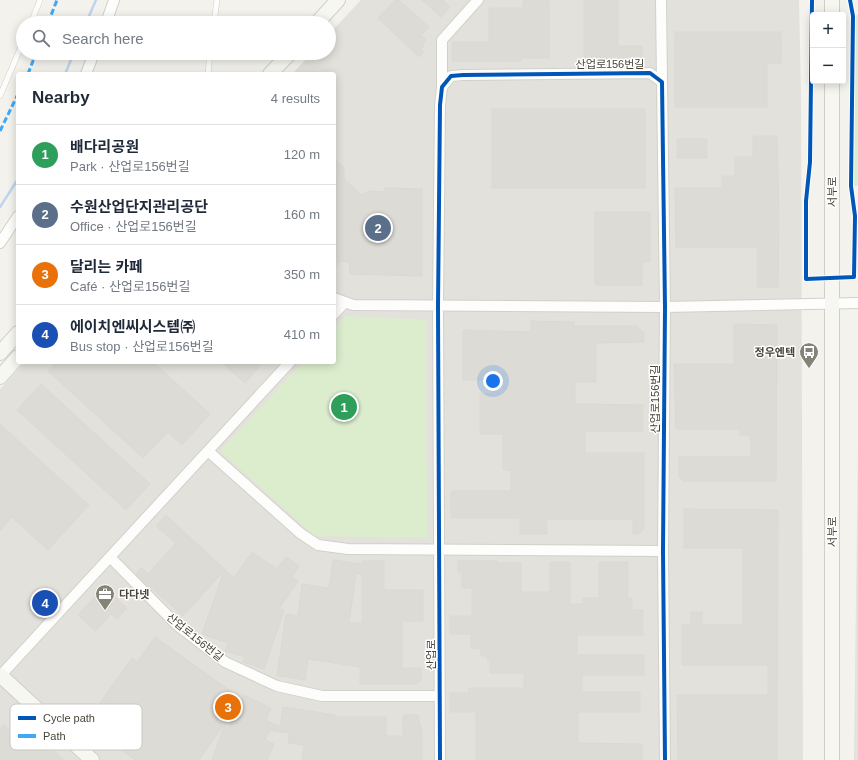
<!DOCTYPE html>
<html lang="en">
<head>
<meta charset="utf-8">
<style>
	:root { --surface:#fff; --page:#f2f2f3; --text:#1f2937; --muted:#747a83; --line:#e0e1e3; --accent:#ea580c }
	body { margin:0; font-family:Arial,"Noto Sans KR",sans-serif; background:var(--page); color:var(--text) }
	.controls { position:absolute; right:12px; top:12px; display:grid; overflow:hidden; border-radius:4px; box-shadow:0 2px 10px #0003 }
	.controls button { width:36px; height:36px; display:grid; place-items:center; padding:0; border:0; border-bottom:1px solid var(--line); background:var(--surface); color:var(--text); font:20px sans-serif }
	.you { position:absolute; left:493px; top:381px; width:14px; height:14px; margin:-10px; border:3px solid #fff; border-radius:50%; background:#1a73e8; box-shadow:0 0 0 6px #1a73e833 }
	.badge { display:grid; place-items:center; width:26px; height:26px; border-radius:50%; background:var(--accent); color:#fff; font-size:13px; font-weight:700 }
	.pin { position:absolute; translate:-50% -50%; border:2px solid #fff; box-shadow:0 1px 4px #0006 }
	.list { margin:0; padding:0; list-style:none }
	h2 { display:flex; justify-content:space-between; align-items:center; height:52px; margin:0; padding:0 16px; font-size:17px }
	h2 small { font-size:13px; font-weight:400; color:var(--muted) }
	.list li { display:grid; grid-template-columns:26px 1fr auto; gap:12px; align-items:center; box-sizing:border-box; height:60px; padding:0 16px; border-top:1px solid var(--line) }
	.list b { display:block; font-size:15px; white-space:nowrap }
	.list p { margin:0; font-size:13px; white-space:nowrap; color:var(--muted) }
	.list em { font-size:13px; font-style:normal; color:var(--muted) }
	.icon { flex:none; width:22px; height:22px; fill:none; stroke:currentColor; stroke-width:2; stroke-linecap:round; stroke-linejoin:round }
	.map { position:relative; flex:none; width:858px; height:760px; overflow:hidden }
	.search { position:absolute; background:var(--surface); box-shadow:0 2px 10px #0003; left:16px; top:16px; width:320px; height:44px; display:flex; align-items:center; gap:10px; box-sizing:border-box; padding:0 14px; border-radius:22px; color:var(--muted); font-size:15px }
	.panel { position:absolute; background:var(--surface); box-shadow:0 2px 10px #0003; left:16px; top:72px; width:320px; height:292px; border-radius:4px }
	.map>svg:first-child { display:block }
</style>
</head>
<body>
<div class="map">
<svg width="858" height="760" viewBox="0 0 858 760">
	<rect width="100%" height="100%" fill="#f3f2ed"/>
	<path fill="#e3e1db" d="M361 0H799L801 93 803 760H0V389L25 362H334V74H292L312 53H329V34Z
		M858 444V760H854Z"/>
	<path fill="#dcedce" d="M858 15V186H851L853 16Z
		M345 316 426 320 427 538 315 536 220 451 303 362H334V328Z"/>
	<path fill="#e2e1dc" d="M212 464 272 519 227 567 167 513Z"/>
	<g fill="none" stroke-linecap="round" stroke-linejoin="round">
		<path stroke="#bed5f0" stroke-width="2.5" d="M86 23 96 0
			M65 74 74 53
			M0 207 18 179"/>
	</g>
	<path fill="#dddbd5" stroke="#dbd9d3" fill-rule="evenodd" d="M395 0H399L429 27 421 35 426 40 422 44 424 46 421 50 424 52 419 57 378 18Z
		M422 0H443L450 7 441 17Z
		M523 0H549V58H521V61H452V42H489V8H523Z
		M584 0H618V46H642V62H584Z
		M675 32H781V63H767V107H675Z
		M492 109H645V188H492Z
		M753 136H777L779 214 778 287H757V247H676L675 188H722V176H735V157H753Z
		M677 139H707V158H677Z
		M334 158 344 168V179L362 195 369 191 385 192V188L422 189V276L350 274 349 262 340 261 334 268Z
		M595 212H650V262H642V285H595Z
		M531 321 574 322V326H637L644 333V342L596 343V382H575V404L643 405V431H585V453H644V528L639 534H633V519H547V534H520V518H451V491H511V470H503V434H480V394H492V380H463V330L531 332Z
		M734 324 777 325 776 481H683L679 477V457H751V441H750V435H740V429H676L674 364H734Z
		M56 362H153L210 414 182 445 168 432 143 458 48 371Z
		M221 362H256L260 366 245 383Z
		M41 384 150 484 126 510 17 410Z
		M0 424 89 505 48 550 12 517 0 531Z
		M684 509 778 510 777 760H678L677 695H768V665H682V625H691V612H702V625H743V548H684Z
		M166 515 234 578 252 552 277 569 286 557 299 566 292 577 298 581 279 609 284 611 264 669 243 662 245 657 225 651 228 643 202 634 224 571 183 616 136 574 141 568 148 574 176 543 156 526Z
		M333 560 362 564V561H384V590H423V621H402V668H421V680L416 684H360V667L308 659 305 680 287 677 288 672 285 677 277 676 286 614 298 616 302 584 329 588ZM356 574H362V623H349Z
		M458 561H497V563H521V592H550V562H570V604H583V598H599V562H628V598H632V610H643V635H577V655H644V675H582V692H640V712H578V743L642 744V760H476V712H450V693H469V688H524V673H490V660H487V656H481V649L471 648V634H450V616H472V588H462V572H458Z
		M104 587 127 608 117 619 111 614 95 631 78 615Z
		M155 637 236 695 217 721 223 726 199 760H135L85 724 132 658 137 662Z
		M244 695 271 708 266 720 280 727 283 707 335 715V717H386V736H403V715H418L422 733V760H302L304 745 288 743 289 733 270 730 265 740 274 744 267 760H212L224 726 228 729Z
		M4 725 17 737 27 726 64 760H0V729Z"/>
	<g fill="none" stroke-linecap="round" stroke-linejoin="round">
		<g stroke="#d1d0cb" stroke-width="6">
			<path id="lane" d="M31 23 40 0
				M214 23 217 0
				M208 74 210 53
				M0 96 23 42"/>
		</g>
		<g stroke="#d1d0cb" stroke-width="12">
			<path id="street" d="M661 0 662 82
				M106 23 114 0
				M86 74 94 53
				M442 87V40L478 0
				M0 243 18 216
				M334 298 353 305 665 307 858 303
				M334 314 345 302
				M208 451 300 533 318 545 348 549 663 551
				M110 557 177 625 225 662 277 686 322 696H440
				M0 676 290 362
				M440 760 438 306 440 105 442 87 451 76 463 75 650 73 662 82 665 307 663 551 665 760"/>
		</g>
		<g stroke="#d2d0c4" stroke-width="16">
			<path id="secondary" d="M832 0V15
				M317 23 338 0
				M270 74 290 53
				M832 81V760
				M0 353 18 333
				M0 377 18 357
				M0 675 92 760"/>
		</g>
		<use href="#lane" stroke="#fdfdfc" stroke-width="5"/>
		<use href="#street" stroke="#fdfdfc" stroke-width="10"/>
		<use href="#secondary" stroke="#f7f7f1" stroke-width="14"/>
		<path stroke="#3fa9f5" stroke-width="3" stroke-dasharray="6 3" stroke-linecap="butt" d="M48 23 57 0
			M28 74 36 53
			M0 131 18 94"/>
		<g stroke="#fff" stroke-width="6">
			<path id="cycleway" d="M812 0 810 162 806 201V279L854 277 855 216 851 186 853 16 850 0
				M440 760 438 306 440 105 442 87 451 76 463 75 650 73 662 82 665 307 663 551 665 760"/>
		</g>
		<use href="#cycleway" stroke="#0057b8" stroke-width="4"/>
	</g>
	<defs>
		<g id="bus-pin" transform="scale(1)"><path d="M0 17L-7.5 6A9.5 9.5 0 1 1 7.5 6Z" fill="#858277" stroke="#fff"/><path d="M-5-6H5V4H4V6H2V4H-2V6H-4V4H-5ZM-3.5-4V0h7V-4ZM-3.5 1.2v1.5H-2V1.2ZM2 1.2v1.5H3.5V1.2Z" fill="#fff"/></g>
		<g id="office-pin" transform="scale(1)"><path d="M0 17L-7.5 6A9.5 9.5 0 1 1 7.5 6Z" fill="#858277" stroke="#fff"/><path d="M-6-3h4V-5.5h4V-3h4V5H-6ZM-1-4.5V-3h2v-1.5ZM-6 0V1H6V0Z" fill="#fff"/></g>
	</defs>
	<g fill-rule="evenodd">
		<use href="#bus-pin" x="809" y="352"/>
		<use href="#office-pin" x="105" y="594"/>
	</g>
	<g text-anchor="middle" stroke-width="3" stroke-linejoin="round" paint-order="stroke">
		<g font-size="11" fill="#4a4538" stroke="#fff">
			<text x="610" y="68">산업로156번길</text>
			<text transform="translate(832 192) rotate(-90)" y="4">서부로</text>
			<text transform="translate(655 399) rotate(-90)" y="4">산업로156번길</text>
			<text transform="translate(832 532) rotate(-90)" y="4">서부로</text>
			<text transform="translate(195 637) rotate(39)" y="4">산업로156번길</text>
			<text transform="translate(431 655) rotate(-90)" y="4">산업로</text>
		</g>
		<g font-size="11" font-weight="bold" fill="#4a4538" stroke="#fff" text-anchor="end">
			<text x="795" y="356">정우엔텍</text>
			<text x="119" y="598" text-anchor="start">다다넷</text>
		</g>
	</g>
	<rect x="10" y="704" width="132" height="46" rx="6" fill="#fff" stroke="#c9c7c3" stroke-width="1"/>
	<rect x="18" y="716" width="18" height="4" fill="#0057b8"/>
	<rect x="18" y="734" width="18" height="4" fill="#3fa9f5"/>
	<g font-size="11" fill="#4a4538">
		<text x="43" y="722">Cycle path</text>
		<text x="43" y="740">Path</text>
	</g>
</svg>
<div class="controls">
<button>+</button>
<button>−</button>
</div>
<div class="you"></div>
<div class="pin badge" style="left:344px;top:407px;background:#2e9e5b">1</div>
<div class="pin badge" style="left:378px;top:228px;background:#5c6f8a">2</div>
<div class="pin badge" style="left:228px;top:707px;background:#e8710a">3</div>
<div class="pin badge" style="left:45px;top:603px;background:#1a4fb4">4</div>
<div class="search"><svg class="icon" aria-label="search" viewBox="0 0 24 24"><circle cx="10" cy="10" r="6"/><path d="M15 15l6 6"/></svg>Search here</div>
<section class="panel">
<h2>Nearby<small>4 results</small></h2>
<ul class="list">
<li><span class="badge" style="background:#2e9e5b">1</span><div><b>배다리공원</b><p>Park · 산업로156번길</p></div><em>120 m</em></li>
<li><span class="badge" style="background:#5c6f8a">2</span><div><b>수원산업단지관리공단</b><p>Office · 산업로156번길</p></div><em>160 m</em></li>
<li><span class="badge" style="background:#e8710a">3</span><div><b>달리는 카페</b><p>Café · 산업로156번길</p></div><em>350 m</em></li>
<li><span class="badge" style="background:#1a4fb4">4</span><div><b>에이치엔씨시스템㈜</b><p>Bus stop · 산업로156번길</p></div><em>410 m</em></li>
</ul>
</section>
</div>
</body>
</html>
